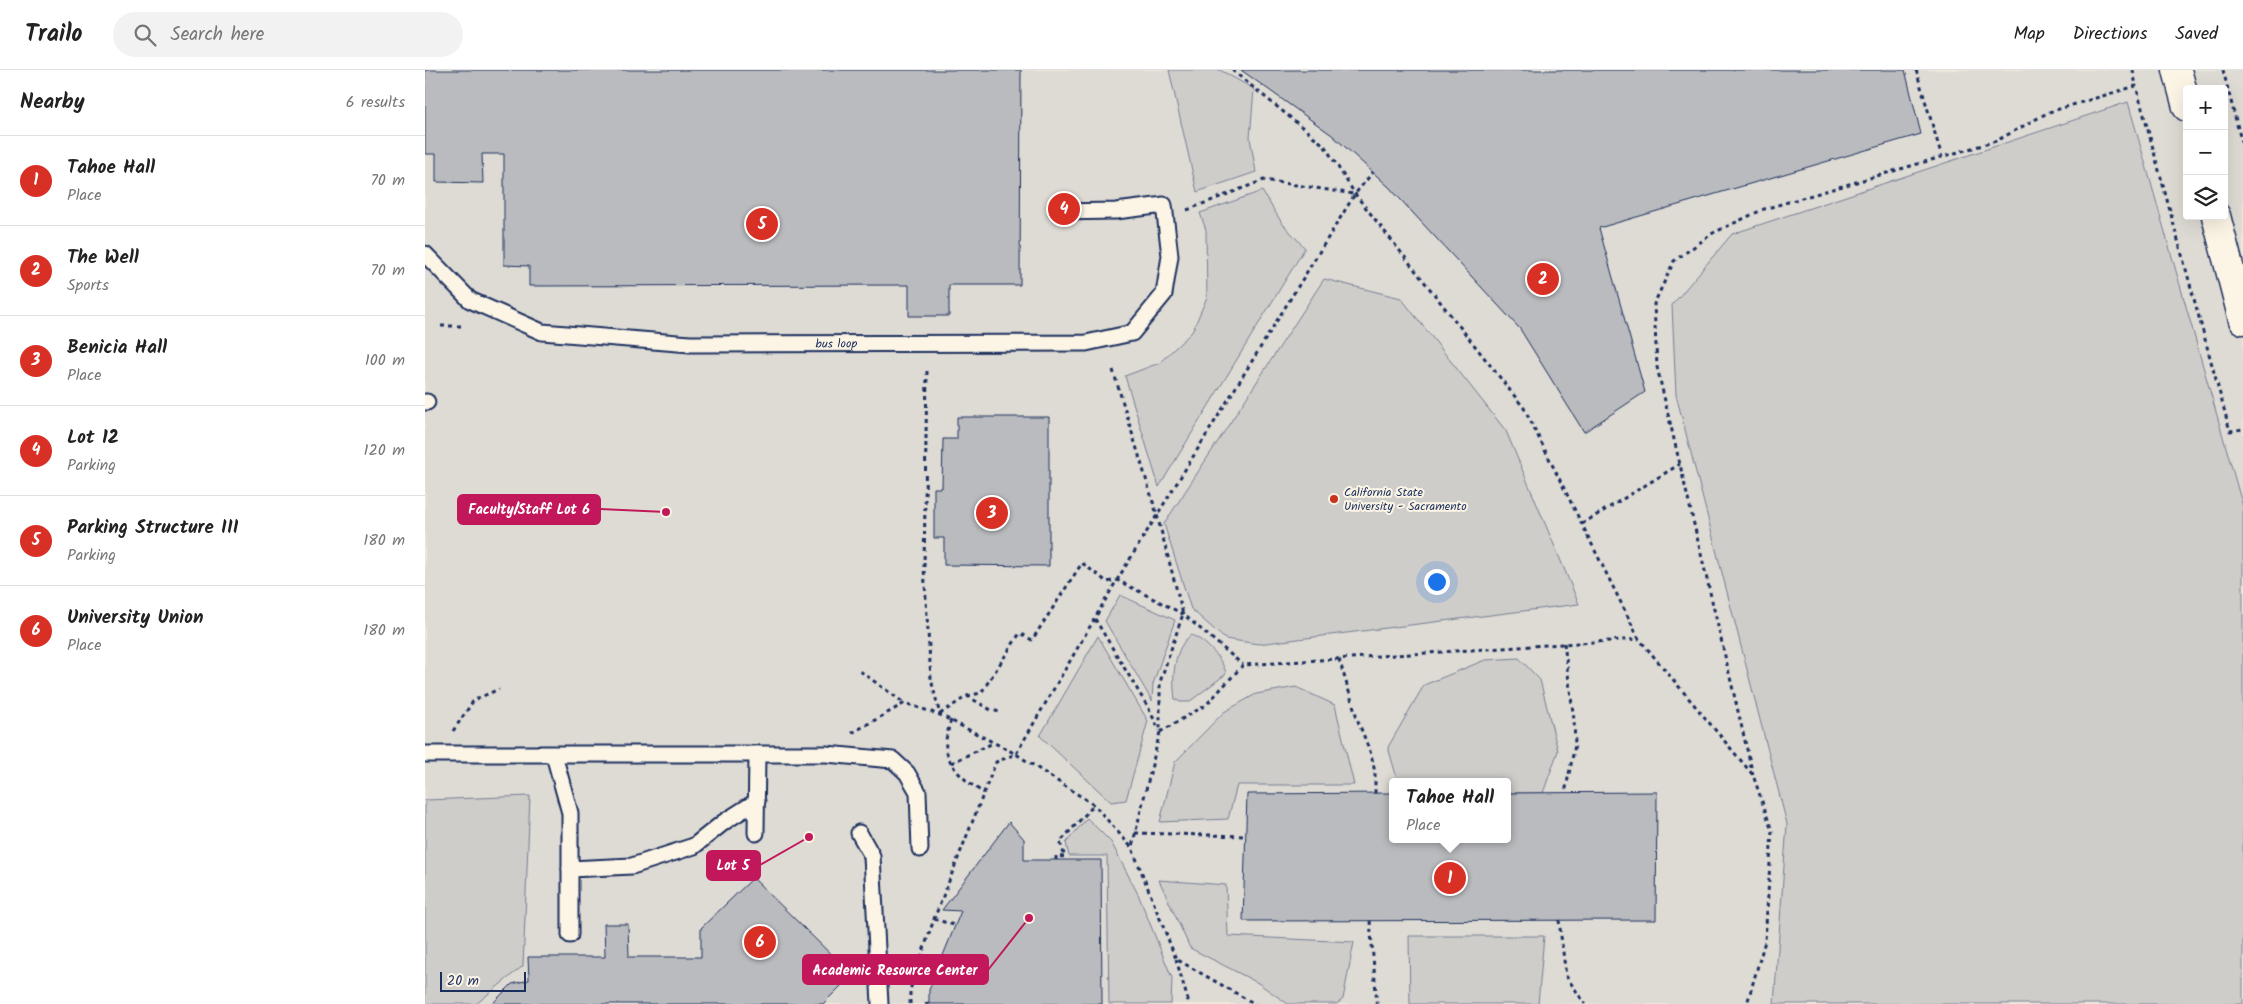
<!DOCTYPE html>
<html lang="en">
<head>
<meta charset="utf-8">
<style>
	:root { --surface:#fff; --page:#f2f2f2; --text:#222; --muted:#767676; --line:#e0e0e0; --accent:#d93025 }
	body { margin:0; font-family:Kalam,sans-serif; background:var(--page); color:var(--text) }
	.controls { position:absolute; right:15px; top:15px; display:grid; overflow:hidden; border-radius:5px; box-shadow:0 5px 20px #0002 }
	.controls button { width:45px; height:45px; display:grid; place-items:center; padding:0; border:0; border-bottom:1px solid var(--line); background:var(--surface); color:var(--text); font:25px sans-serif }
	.scale { position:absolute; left:15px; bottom:12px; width:86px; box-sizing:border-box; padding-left:5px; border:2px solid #1b2f5e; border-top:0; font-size:14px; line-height:18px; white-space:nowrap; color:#1b2f5e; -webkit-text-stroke:4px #fcf5e5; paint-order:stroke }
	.you { position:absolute; left:1011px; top:511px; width:18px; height:18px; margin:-12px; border:4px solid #fff; border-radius:50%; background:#1a73e8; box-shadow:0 0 0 8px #1a73e833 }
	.badge { display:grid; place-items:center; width:32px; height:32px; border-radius:50%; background:var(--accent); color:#fff; font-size:16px; font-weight:700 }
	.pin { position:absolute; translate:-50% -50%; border:2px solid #fff; box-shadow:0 1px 5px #0006 }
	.popup { position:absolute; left:964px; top:708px; width:122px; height:65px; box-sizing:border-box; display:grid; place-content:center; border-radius:5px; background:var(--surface); filter:drop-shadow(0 1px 4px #0005); font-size:16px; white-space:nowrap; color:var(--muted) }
	.popup b { font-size:19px; color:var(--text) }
	.popup::after { content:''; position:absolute; left:50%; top:100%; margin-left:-10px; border:10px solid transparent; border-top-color:var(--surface) }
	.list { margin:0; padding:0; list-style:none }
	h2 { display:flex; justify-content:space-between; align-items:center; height:65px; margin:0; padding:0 20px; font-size:21px }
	h2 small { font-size:16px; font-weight:400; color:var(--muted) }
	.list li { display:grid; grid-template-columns:32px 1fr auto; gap:15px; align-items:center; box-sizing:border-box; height:90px; padding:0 20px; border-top:1px solid var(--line) }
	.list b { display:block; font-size:19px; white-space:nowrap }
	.list p { margin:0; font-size:16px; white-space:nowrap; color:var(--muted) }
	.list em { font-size:16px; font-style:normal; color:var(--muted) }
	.icon { flex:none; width:28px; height:28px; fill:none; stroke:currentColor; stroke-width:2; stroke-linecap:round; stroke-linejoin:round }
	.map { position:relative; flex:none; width:1818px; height:934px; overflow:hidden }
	header { display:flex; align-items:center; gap:30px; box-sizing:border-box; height:70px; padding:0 25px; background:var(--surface); border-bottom:1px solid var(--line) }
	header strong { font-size:24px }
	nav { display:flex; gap:28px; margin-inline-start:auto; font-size:18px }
	.search { width:350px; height:45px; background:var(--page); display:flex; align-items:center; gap:12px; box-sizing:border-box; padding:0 18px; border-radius:28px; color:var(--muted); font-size:19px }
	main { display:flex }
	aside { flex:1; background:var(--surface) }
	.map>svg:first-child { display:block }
</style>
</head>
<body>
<header>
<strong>Trailo</strong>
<div class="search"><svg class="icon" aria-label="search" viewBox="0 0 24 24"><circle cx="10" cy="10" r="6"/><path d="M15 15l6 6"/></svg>Search here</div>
<nav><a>Map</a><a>Directions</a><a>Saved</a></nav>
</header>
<main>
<aside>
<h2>Nearby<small>6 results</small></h2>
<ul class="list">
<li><span class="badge">1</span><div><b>Tahoe Hall</b><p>Place</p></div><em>70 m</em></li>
<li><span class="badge">2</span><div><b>The Well</b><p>Sports</p></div><em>70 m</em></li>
<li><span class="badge">3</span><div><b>Benicia Hall</b><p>Place</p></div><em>100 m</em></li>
<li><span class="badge">4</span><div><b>Lot 12</b><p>Parking</p></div><em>120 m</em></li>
<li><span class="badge">5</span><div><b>Parking Structure III</b><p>Parking</p></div><em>180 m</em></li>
<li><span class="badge">6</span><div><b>University Union</b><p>Place</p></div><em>180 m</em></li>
</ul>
</aside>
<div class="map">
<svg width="1818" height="934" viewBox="0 0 1818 934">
	<rect width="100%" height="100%" fill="#eee9dd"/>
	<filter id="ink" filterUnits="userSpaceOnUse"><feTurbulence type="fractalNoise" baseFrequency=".02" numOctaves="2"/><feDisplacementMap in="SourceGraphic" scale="10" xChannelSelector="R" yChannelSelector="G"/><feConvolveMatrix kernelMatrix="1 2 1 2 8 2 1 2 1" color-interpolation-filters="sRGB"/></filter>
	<g filter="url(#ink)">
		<path fill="#dedbd4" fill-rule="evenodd" d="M0 0H1818V934H0ZM1762 19H1799V146H1762ZM968 712H1082V769H968Z"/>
		<path fill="#cfcdca" stroke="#757e94" d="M744 0H795L829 19 825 68 831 102 772 122Z
			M1703 32 1818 437V934H1349L1362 754 1251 325 1247 235 1307 164Z
			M837 121 857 153 880 178 734 417 700 306 734 293 767 262 782 227 781 160 775 143Z
			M899 209 976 228 1081 361 1154 534 833 574 800 569 766 539 739 454Z
			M695 525 750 550 728 614 727 631 680 551Z
			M766 565C779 569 799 590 801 604L764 632H755L750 629C747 609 748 578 766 565Z
			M673 566 723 651 701 730 686 732 615 666Z
			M1094 588 1115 610 1133 681 1118 723H1083L1082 712H973L963 677 999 615 1060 590Z
			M871 617 910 635 929 715H812L803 749 735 752 750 692 799 642 831 624Z
			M105 726 98 896 51 934H0V730Z
			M662 748 686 772 713 824 747 908 746 934H684L682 786H644L641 773Z
			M734 810 801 815 803 866 929 872 918 929 912 934H863L833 913 765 878Z
			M984 866H1119L1113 934H985Z"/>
		<path fill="#babbbe" stroke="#1b2f5e" d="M0 0H596L595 215H524V246H484V215L104 216V196L79 195V84H57L58 113 11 112V84H0Z
			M816 0H1480L1496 64 1174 158 1220 322 1159 362 1095 259 964 117 907 65Z
			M532 347H624V496L519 495V468H509V418H517L518 369H532Z
			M1232 722 1231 850 818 851 822 724 968 723V769H1082V723Z
			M584 752 599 769V790H676L677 934H504V920L536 841 517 840Z
			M328 808 427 905 398 934H67L87 914 104 910 103 887H180L179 854H203L204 887H276V858Z"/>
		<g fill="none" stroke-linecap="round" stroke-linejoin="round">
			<g stroke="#1b2f5e" stroke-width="19">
				<g id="service">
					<path id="s1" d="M0 184 45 230 117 262 265 274 661 273 707 263 739 224 745 186 739 135 691 141 632 142"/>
					<path d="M0 332H2"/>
					<path d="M0 684H401L468 690 482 703 493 722 495 779"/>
					<path d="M129 685 145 743V865"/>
					<path d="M331 763 332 684"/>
					<path d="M434 763 447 786 455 934"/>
					<path d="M145 799 207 796 269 776 299 752 332 731"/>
				</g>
			</g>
			<g stroke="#1b2f5e" stroke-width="31">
				<path id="tertiary" d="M1752 0 1762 37
					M1791 146 1818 250"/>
			</g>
			<path stroke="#1b2f5e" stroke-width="3" stroke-dasharray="4 4" stroke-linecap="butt" d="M807 0 899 75 930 124 1099 338 1214 569 1328 705 1347 761 1340 871 1322 934
				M1491 0 1517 87
				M1708 0 1711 16
				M1798 0 1818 78
				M762 140 839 110 929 124
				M16 256H40
				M688 300 732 445 758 544 735 612V662L707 777
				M502 301 499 498 506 609 515 645
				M1157 454 1255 394
				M670 549 724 639 734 660
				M1139 573 1149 650 1150 675 1140 723
				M914 589 933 651 946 684 950 702V724
				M435 601 479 633
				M542 626 556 623 595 563 607 570 657 493 682 512 692 510 758 544 818 595
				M515 644 542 626 566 640 575 642
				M526 650C524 657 522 663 521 670 518 694 541 712 559 723
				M28 661 49 630 74 619
				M735 662 781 635 818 595 1214 569
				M427 663 480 633 515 645 591 684 669 735 707 778 751 889 830 934
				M526 693 568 673
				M1328 705 1232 297 1229 234 1249 191 1288 163 1339 139 1571 71 1624 42 1711 16 1805 361 1818 359
				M710 763 820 766
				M631 790V786L640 787 635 772 669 735
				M509 849 529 855
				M1134 850 1141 906 1160 934
				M945 851 952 934
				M751 889 764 934
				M485 934V920L509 849 571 692 591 684 692 510 930 124 948 102
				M500 934 504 933"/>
			<use href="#service" stroke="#fcf5e5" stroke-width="15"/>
			<use href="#tertiary" stroke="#fcf5e5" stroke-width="28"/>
		</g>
	</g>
	<circle fill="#c8321e" stroke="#fcf5e5" stroke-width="2" cx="909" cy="429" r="5"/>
	<g text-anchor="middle" stroke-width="4" stroke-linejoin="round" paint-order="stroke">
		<g font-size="12" fill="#1b2f5e" stroke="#fcf5e5">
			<text dy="4" stroke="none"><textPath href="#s1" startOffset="438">bus loop</textPath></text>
		</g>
		<g font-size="12" fill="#1b2f5e" stroke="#fcf5e5" text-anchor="start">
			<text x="919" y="426">California State<tspan x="919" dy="14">University - Sacramento</tspan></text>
		</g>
	</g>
	<path fill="none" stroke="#c2185b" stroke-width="2" d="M241 442L175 439M384 767L335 795M604 848L563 900"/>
	<g fill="#c2185b" stroke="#fcf5e5" stroke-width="2">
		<circle cx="241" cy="442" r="5"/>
		<circle cx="384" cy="767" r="5"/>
		<circle cx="604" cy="848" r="5"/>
	</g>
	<g fill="#c2185b" stroke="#c2185b" stroke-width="2">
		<rect x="33" y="425" width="142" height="29" rx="5"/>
		<rect x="282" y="781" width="53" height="29" rx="5"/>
		<rect x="378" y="885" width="185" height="29" rx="5"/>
	</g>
	<g font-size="14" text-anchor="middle" font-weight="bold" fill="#fff">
		<text x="104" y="444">Faculty/Staff Lot 6</text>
		<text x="308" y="800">Lot 5</text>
		<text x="470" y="905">Academic Resource Center</text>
	</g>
</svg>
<div class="controls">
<button>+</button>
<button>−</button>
<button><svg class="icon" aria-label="layers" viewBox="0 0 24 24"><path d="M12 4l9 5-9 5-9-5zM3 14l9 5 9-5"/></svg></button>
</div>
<div class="scale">20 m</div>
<div class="you"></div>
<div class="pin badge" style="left:1025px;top:808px">1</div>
<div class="popup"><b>Tahoe Hall</b>Place</div>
<div class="pin badge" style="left:1118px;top:209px">2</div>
<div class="pin badge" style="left:567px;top:443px">3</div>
<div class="pin badge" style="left:639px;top:139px">4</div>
<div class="pin badge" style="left:337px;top:154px">5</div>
<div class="pin badge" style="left:335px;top:872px">6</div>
</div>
</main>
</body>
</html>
